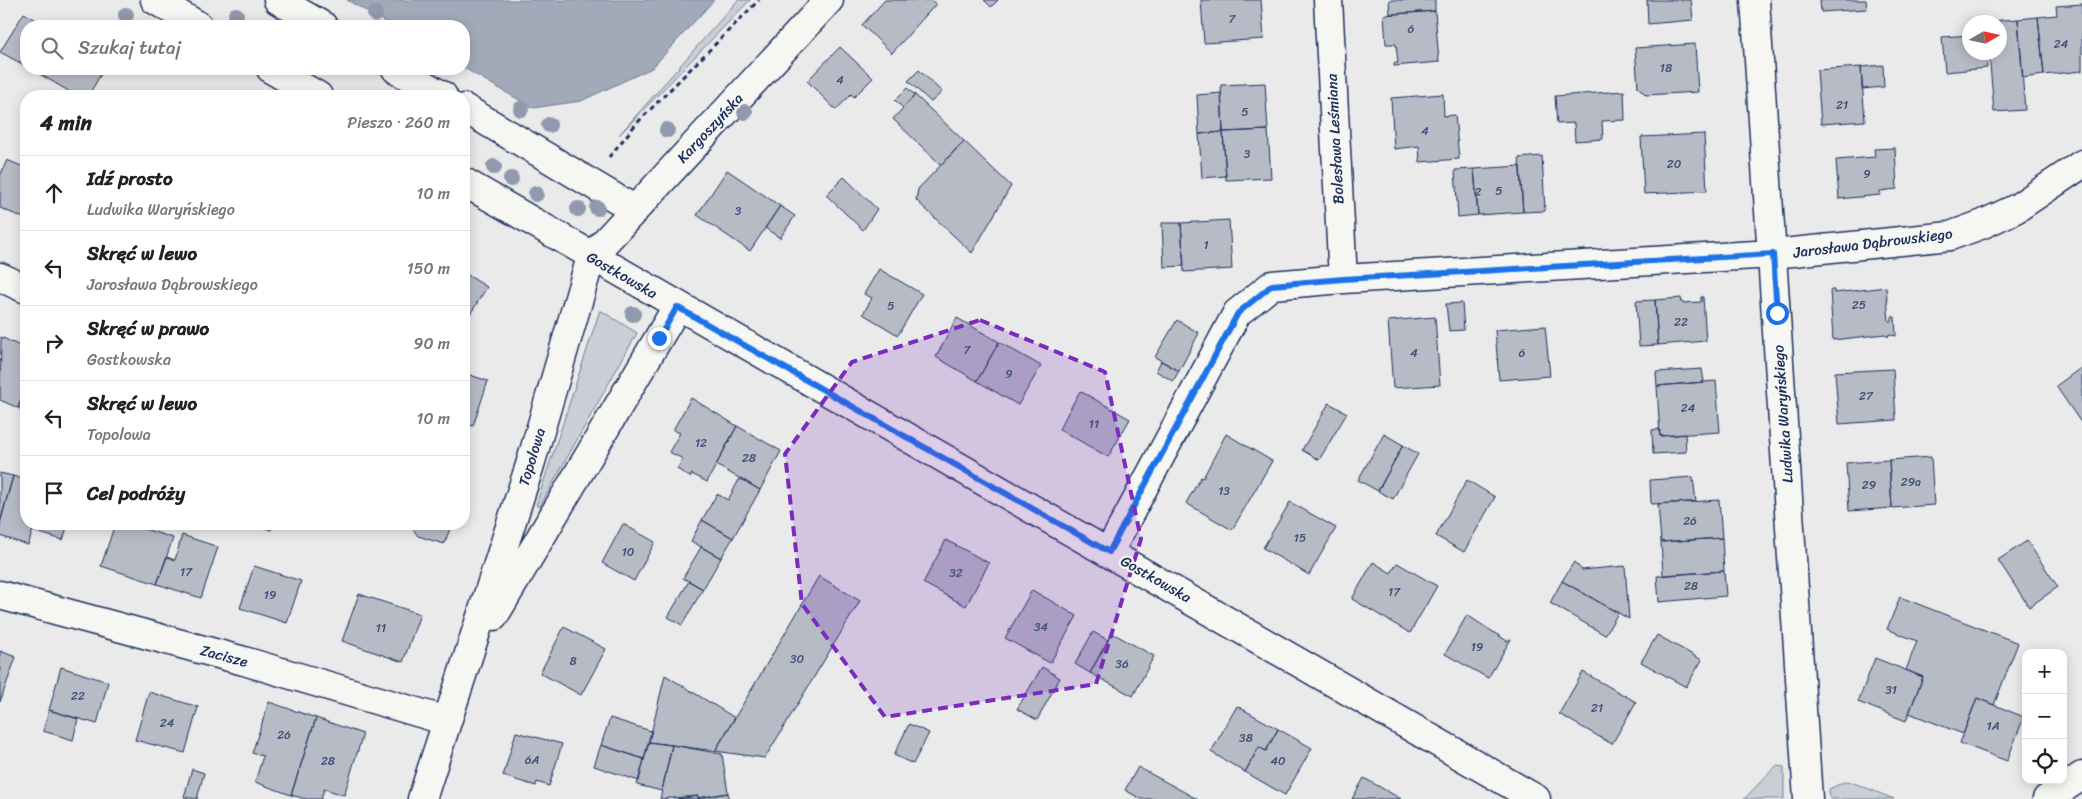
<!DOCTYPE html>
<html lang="pl">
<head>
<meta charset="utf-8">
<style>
	:root { --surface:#fff; --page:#f6f6f6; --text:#222; --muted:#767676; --line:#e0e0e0 }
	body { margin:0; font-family:Sriracha,sans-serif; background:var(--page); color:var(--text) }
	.controls { position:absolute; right:15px; bottom:15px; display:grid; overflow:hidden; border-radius:10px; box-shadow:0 2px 12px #0003 }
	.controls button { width:45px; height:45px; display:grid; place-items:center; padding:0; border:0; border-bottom:1px solid var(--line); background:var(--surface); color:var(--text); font:25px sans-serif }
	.compass { position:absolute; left:1962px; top:15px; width:45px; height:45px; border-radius:50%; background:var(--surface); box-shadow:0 2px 12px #0003; rotate:81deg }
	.stop { position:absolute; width:15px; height:15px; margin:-11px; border:4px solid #1a73e8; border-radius:50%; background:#fff }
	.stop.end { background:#1a73e8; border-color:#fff; box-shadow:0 1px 5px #0008 }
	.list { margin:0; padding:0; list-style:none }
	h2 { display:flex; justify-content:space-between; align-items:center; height:65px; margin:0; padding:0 20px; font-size:21px }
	h2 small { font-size:16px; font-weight:400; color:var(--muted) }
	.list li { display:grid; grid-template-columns:32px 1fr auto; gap:15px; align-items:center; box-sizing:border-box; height:75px; padding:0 20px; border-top:1px solid var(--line) }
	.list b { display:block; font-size:19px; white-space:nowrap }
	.list p { margin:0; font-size:16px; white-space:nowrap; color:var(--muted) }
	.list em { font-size:16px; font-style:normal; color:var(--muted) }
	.icon { flex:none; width:28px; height:28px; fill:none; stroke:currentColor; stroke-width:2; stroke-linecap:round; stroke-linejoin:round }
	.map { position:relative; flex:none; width:2082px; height:799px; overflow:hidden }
	.search { position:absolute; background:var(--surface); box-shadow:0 2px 12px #0003; left:20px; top:20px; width:450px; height:55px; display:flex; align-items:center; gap:12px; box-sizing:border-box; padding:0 18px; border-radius:20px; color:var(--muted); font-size:19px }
	.panel { position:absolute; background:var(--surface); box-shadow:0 2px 12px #0003; left:20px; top:90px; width:450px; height:440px; border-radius:20px }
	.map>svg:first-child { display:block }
</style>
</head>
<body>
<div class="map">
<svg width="2082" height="799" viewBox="0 0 2082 799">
	<rect width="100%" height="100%" fill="#e9eae9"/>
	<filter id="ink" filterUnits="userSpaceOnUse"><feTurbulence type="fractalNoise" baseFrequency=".02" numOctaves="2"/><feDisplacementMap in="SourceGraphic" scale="10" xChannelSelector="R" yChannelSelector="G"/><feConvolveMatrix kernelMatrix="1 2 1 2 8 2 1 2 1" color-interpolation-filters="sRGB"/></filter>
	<g filter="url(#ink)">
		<path fill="#caced5" stroke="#727e9a" d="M738 0H750L619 135Z
			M600 310 637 333 540 506 538 507 536 505Z
			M1776 766 1784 767V799H1744Z
			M1844 782 1854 783 1894 799H1830L1829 789Z"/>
		<path fill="#a2aaba" stroke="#6c7995" d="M347 0H714L652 68 581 101 533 108 464 68V26H392Z"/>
		<path fill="#b6bbc6" stroke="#1b2f5e" d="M885 0H931L936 4 892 53 862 25Z
			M984 0H998L991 7Z
			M1201 0H1261L1264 39 1204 43Z
			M1389 0H1435V11L1390 14Z
			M1647 0H1691L1693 20 1648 24Z
			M1820 0H1866L1867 9 1821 12Z
			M2082 4V71L2044 75 2038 17 2057 15 2056 6Z
			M1435 11 1439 62 1394 66V63H1398L1396 44H1386L1384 15Z
			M24 13 47 26H26V66L0 52Z
			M2038 17 2044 75 2023 78 2018 19Z
			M2018 19 2025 110 1994 112 1989 52H2000V22L1987 21Z
			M1970 35V52H1986L1987 68 1945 72 1942 37Z
			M1695 44 1698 92 1646 95 1638 87 1635 48Z
			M840 47 873 78 854 97 851 94 836 110 807 81Z
			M1883 65 1884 87 1862 89 1861 67Z
			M1861 67 1865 121 1821 124 1817 70Z
			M30 69H48L43 76Z
			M48 69H104L88 96H77L43 76Z
			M919 70 942 92 931 102 908 81Z
			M1265 83 1268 130 1223 132 1221 85Z
			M907 88 915 95 903 108 895 100Z
			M1624 91 1625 120 1602 121 1603 139 1575 141 1574 123 1557 124 1555 96Z
			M1221 93 1223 132 1199 134 1197 95Z
			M1443 94 1444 116 1455 115 1459 159 1420 162 1419 146 1394 149 1391 98Z
			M915 95 964 141 941 165 893 119Z
			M1268 130 1271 178 1226 180 1223 132Z
			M1223 132 1226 176 1202 178 1199 134Z
			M1704 134 1707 191 1644 194 1641 137Z
			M964 141 1011 186 972 253 916 200 918 189Z
			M1895 148 1897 189 1880 191V195L1839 199 1836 160 1875 157 1874 149Z
			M1542 156 1545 211 1523 212 1519 158Z
			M7 160 26 168V219L0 208V176Z
			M1520 166 1523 212 1478 215 1474 169Z
			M1474 169 1478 215 1458 217 1455 170Z
			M727 170 780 206 750 251 697 215Z
			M844 177 877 209 863 230 826 195Z
			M780 206 795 216 780 238 765 228Z
			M1229 220 1232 269 1184 272 1181 223Z
			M1162 223H1181L1184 266 1164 267Z
			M879 269 922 294 898 335 863 314 872 298 864 294Z
			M464 273 487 287 464 324Z
			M1886 287 1889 321H1892V317H1895L1896 336 1889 334 1888 337 1885 334 1833 340 1830 290H1834V293Z
			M1701 297H1703L1706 341 1658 345 1655 300 1681 298 1682 303 1701 302Z
			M1655 300 1658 345 1639 346 1636 301Z
			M1462 303 1464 330 1449 331 1446 304Z
			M1435 317 1440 385 1393 388 1388 321Z
			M957 318 999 342 977 381 936 357Z
			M1177 320 1199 333 1179 371 1155 357Z
			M1545 326 1550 376 1499 380 1495 330Z
			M1 337 26 349V388L18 408 0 400Z
			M999 342 1041 366 1018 405 977 381Z
			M1161 361 1179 371 1173 381 1156 371Z
			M2082 367V424L2056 386Z
			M1702 369 1704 382 1657 386 1656 372Z
			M1893 369 1896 420 1839 424 1835 372Z
			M464 373 488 381 473 426 464 423Z
			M1716 381 1720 432 1660 436 1657 386Z
			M26 388V412L18 408Z
			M1080 391 1130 419 1108 457 1059 429Z
			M691 398 737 426 707 482 692 474 690 477 677 469 683 459 669 452 680 433 673 430Z
			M1329 403 1347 413 1319 460 1302 450Z
			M737 426 781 451 760 490 716 465Z
			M1659 429 1660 436 1685 434 1686 452 1653 454 1652 430Z
			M1226 434 1272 461 1232 530 1186 503 1201 477 1203 478Z
			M1384 434 1403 445 1378 491 1358 480Z
			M1403 445 1418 454 1393 499 1378 491Z
			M1931 457 1934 505 1892 508 1889 460Z
			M1889 460 1892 508 1849 511 1846 463Z
			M0 473 13 476 0 523Z
			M13 476 26 480V524H35L28 545 0 536V523Z
			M1693 477 1696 502 1651 504 1650 480Z
			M740 478 760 490 733 538 702 520 717 494 728 500Z
			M1467 480 1495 497 1464 552 1436 536Z
			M1719 500 1722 538 1661 542 1658 504Z
			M1290 502 1336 528 1309 575 1263 548Z
			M702 520 733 538 721 558 691 541Z
			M35 524H68L63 540 33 531Z
			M115 524H129L173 538 157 584 101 566Z
			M253 524H273L271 530Z
			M409 524H452L444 544 418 536Z
			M623 524 655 542 634 581 602 563Z
			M182 535 218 547 201 598 157 584 167 557 175 560Z
			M1722 538 1724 571 1663 575 1661 542Z
			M946 540 989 563 966 606 923 583Z
			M2027 541 2058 587 2029 607 1998 560Z
			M701 547 721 558 703 589 683 578Z
			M1373 562 1391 573 1397 563 1437 586 1410 633 1352 599Z
			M1574 562 1582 570 1625 566 1629 619 1562 581Z
			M254 566 301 581 287 623 240 608Z
			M1724 571 1726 596 1659 602 1657 576Z
			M819 576 860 601 765 758 715 751Z
			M689 581 703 589 682 625 668 617Z
			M1562 581 1618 613 1605 635 1550 603Z
			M1032 590 1077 616 1050 663 1005 638Z
			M359 594 420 614 403 662 342 641Z
			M1900 597 2018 643 1994 705 1977 698 1963 734 1909 713 1923 677 1906 670 1917 641 1887 629Z
			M1467 615 1507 641 1511 639 1488 678 1445 654Z
			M564 627 606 649 581 695 540 673Z
			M1093 632 1108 640 1090 673 1075 664Z
			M1112 633 1154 656 1133 696 1090 673Z
			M1657 635 1702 660 1686 687 1641 662Z
			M0 651 16 657 0 702Z
			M1875 658 1923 677 1906 721 1858 702Z
			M61 667 108 682 97 724 49 710Z
			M1042 667 1060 678 1037 720 1017 709Z
			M1583 672 1636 702 1612 744 1559 714Z
			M665 675 735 718 715 751 649 742Z
			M149 692 198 707 185 753 135 740Z
			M1977 698 2024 717 2007 761 1960 743Z
			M269 702 316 718 291 795 255 782 263 756 252 753Z
			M1237 706 1278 729 1266 751 1259 747 1245 772 1211 752Z
			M49 710 78 719 73 740 43 731Z
			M316 718 363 734 344 795 324 789 321 799H306L291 795Z
			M610 718 651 731 644 759 601 745Z
			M909 724 929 733 913 764 894 755Z
			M1278 729 1312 748 1285 795 1245 772 1259 747 1266 751Z
			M516 732 562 744 549 786 537 782 536 786 503 776Z
			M649 742 672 745 662 791 637 785Z
			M601 745 644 759 639 781 594 766Z
			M672 745 722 754 728 793 698 798V796L660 799Z
			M1138 767 1197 799H1141L1125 790Z
			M192 769 204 773 197 799 184 797Z
			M1364 778 1401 799H1352Z
			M728 793 729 799H677L698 796V798Z"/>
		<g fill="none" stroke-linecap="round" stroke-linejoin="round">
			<g stroke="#1b2f5e" stroke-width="31">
				<path id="minor" d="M155 0 199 26
					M278 0 323 26
					M1328 0 1343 279
					M1755 0 1808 799
					M271 69 318 96
					M396 69 443 96
					M464 108 634 209
					M464 182 1536 799
					M0 277 26 289
					M1109 552 1237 313 1272 285 1343 279 1773 254 1950 236 1983 224 2017 208 2082 164
					M0 595 244 661 447 721
					M494 616 677 307
					M422 799 530 465 591 257 829 0
					M2047 799 2082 776"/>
			</g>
			<path stroke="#1b2f5e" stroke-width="3" stroke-dasharray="5 4" stroke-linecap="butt" d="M609 157 636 124 759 0"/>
			<use href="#minor" stroke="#f6f6f2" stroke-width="28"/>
		</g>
		<g fill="#9099ad">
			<circle cx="375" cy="14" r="8"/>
			<circle cx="126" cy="15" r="8"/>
			<circle cx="236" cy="15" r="8"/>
			<circle cx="521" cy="109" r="8"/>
			<circle cx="745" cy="112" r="8"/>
			<circle cx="549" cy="125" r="8"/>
			<circle cx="667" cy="130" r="8"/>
			<circle cx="494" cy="167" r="8"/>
			<circle cx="511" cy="179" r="8"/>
			<circle cx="536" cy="194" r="8"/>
			<circle cx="597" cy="208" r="8"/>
			<circle cx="578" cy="209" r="8"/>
			<circle cx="633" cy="314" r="8"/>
		</g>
	</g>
	<g fill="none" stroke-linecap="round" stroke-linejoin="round" filter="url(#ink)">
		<path stroke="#1a73e8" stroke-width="6" d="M659 338 677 307 1109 552 1238 313 1272 285 1343 279 1773 254 1777 313"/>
	</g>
	<path fill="#7b2cbf" fill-opacity="0.2" stroke="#7b2cbf" stroke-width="4" stroke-dasharray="10 6" stroke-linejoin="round" d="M980 320 1105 372 1141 539 1096 684 885 717 802 604 785 454 852 362Z"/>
	<g text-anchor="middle" stroke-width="4.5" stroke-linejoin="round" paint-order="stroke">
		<g font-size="12" fill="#425278">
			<text x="1232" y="23">7</text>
			<text x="1411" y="33">6</text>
			<text x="2061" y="48">24</text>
			<text x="1666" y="72">18</text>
			<text x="840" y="84">4</text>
			<text x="1842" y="109">21</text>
			<text x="1245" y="116">5</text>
			<text x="1425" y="135">4</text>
			<text x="1247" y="158">3</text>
			<text x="1674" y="168">20</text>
			<text x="1867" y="178">9</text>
			<text x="1499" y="195">5</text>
			<text x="1478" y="196">2</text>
			<text x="738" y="215">3</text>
			<text x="1206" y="249">1</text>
			<text x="1859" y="309">25</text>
			<text x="891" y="310">5</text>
			<text x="1681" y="326">22</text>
			<text x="967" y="354">7</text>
			<text x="1414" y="357">4</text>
			<text x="1522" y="357">6</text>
			<text x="1009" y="378">9</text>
			<text x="1866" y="400">27</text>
			<text x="1688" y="412">24</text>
			<text x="1094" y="428">11</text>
			<text x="701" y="447">12</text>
			<text x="749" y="462">28</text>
			<text x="1911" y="486">29a</text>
			<text x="1869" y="489">29</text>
			<text x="1224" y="495">13</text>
			<text x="1690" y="525">26</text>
			<text x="1300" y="542">15</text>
			<text x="628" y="556">10</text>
			<text x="186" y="576">17</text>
			<text x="956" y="577">32</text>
			<text x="1691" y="590">28</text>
			<text x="1394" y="596">17</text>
			<text x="270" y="599">19</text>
			<text x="1041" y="631">34</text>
			<text x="381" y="632">11</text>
			<text x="1477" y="651">19</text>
			<text x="797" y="663">30</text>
			<text x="573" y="665">8</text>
			<text x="1122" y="668">36</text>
			<text x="1891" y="694">31</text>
			<text x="78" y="700">22</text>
			<text x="1597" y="712">21</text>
			<text x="167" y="727">24</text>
			<text x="1993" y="730">1A</text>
			<text x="284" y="739">26</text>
			<text x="1246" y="742">38</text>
			<text x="532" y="764">6A</text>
			<text x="328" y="765">28</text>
			<text x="1278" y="765">40</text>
		</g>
		<g font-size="15" fill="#1b2f5e" stroke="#f6f6f2">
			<text transform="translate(710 128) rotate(-47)" y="5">Kargoszyńska</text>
			<text transform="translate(1335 139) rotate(-93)" y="5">Bolesława Leśmiana</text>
			<text transform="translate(1873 243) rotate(-7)" y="5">Jarosława Dąbrowskiego</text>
			<text transform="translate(622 275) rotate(30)" y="5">Gostkowska</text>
			<text transform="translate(1783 414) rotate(-94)" y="5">Ludwika Waryńskiego</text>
			<text transform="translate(532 457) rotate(-73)" y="5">Topolowa</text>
			<text transform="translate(1156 579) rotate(30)" y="5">Gostkowska</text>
			<text transform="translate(224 656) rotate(15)" y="5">Zacisze</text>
		</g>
	</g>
</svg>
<div class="controls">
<button>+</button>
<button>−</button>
<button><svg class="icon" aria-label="locate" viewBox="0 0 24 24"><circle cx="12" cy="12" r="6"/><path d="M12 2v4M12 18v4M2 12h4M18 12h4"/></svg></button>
</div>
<svg class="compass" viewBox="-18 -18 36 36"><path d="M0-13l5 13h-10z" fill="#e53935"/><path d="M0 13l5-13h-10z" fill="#767676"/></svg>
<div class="stop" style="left:1777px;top:313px"></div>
<div class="stop end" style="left:659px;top:338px"></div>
<div class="search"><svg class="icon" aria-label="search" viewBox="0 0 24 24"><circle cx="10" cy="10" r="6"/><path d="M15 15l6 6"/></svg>Szukaj tutaj</div>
<section class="panel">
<h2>4 min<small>Pieszo · 260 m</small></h2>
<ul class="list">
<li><svg class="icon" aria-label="ahead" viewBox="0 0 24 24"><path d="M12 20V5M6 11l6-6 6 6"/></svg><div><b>Idź prosto</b><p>Ludwika Waryńskiego</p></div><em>10 m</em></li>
<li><svg class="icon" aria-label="left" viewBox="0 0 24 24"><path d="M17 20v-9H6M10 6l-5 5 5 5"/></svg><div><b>Skręć w lewo</b><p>Jarosława Dąbrowskiego</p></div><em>150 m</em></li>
<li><svg class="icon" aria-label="right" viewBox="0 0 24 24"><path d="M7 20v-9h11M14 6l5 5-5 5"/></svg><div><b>Skręć w prawo</b><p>Gostkowska</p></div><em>90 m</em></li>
<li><svg class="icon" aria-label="left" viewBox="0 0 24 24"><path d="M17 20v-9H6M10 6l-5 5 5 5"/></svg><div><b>Skręć w lewo</b><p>Topolowa</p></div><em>10 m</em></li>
<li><svg class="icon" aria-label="arrive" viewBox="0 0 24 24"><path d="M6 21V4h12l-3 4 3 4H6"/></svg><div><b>Cel podróży</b></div></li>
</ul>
</section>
</div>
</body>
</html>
